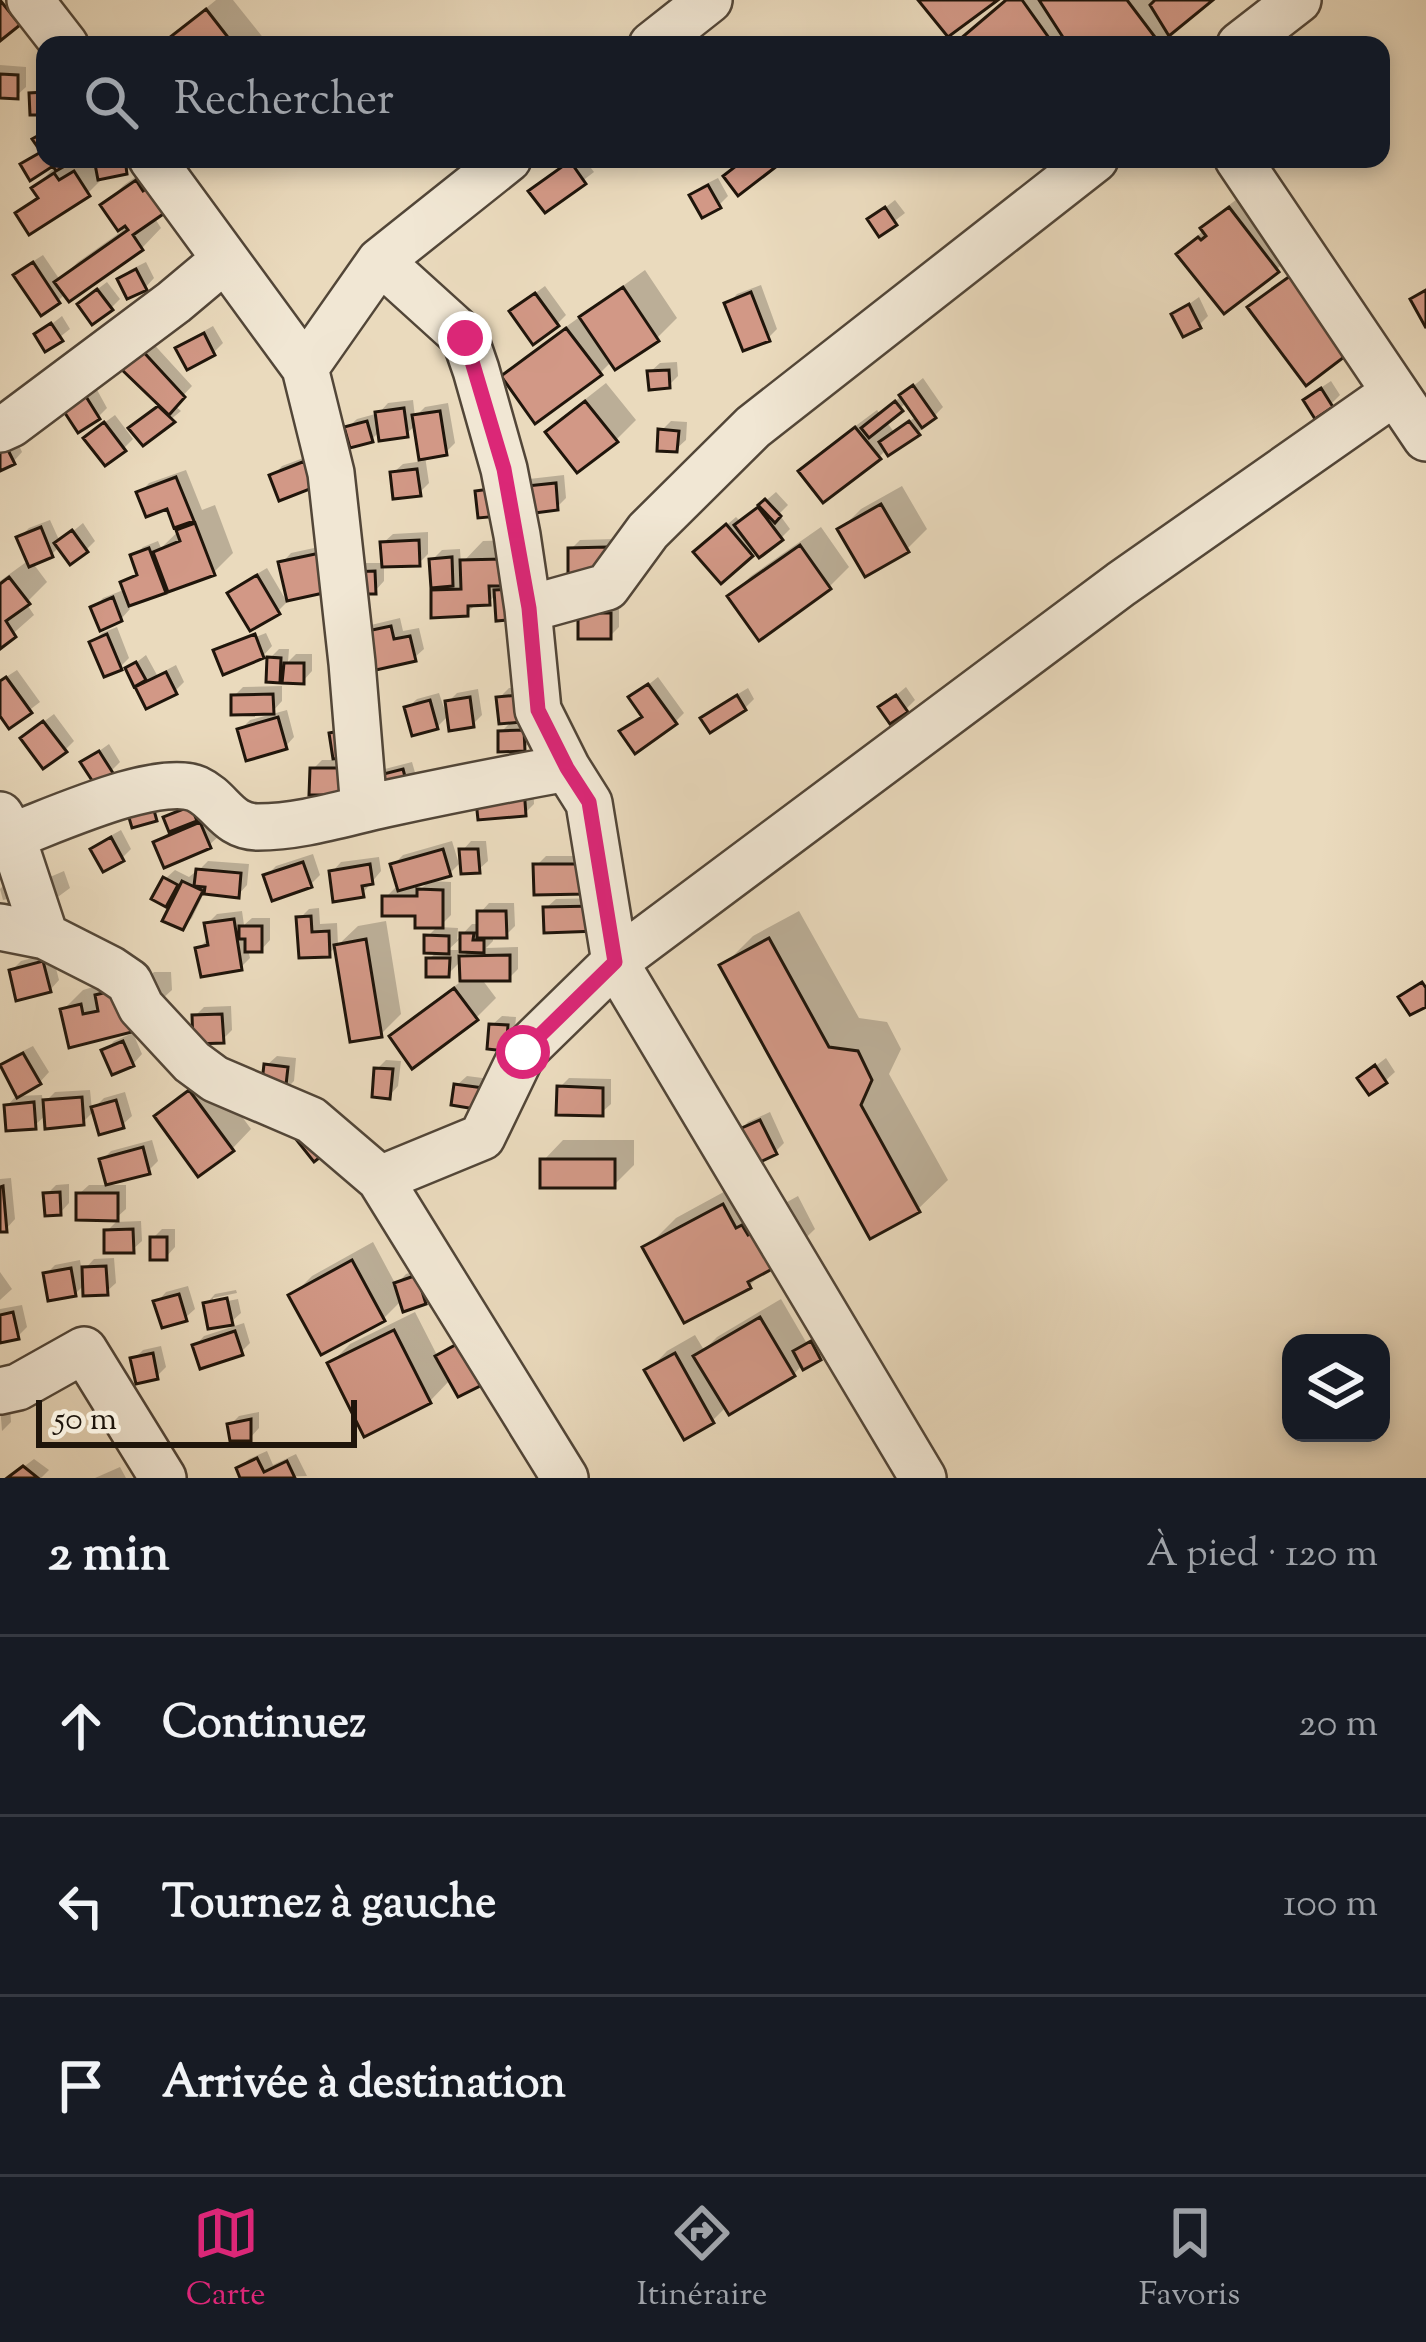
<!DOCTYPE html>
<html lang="fr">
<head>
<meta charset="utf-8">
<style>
	:root { --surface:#171b24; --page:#20242c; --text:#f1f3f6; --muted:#9ea1a6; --line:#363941; --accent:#db2777 }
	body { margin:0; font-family:"Sorts Mill Goudy",serif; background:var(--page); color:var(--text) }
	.controls { position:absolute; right:36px; bottom:36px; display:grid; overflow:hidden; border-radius:24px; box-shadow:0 6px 18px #0003 }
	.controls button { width:108px; height:108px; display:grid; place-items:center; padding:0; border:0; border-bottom:3px solid var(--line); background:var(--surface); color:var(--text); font:60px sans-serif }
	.scale { position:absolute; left:36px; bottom:30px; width:321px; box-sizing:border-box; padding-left:12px; border:6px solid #1f150b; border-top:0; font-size:33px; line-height:42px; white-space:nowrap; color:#1f150b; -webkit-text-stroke:9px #f1e7d4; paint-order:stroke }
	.stop { position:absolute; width:36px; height:36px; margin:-27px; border:9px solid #db2777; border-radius:50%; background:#fff }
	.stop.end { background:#db2777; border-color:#fff; box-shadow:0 3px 12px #0008 }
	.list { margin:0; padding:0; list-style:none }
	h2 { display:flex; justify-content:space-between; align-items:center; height:156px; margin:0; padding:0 48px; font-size:51px }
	h2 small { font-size:39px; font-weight:400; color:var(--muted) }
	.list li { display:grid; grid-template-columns:78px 1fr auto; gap:36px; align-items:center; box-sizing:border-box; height:180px; padding:0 48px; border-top:3px solid var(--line) }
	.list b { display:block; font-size:45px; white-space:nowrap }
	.list em { font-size:39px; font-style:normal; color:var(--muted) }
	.icon { flex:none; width:66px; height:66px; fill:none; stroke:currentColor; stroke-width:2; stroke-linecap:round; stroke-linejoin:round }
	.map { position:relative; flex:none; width:1426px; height:1478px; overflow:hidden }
	.search { position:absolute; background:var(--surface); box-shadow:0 6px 18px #0003; left:36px; right:36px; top:36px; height:132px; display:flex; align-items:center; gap:30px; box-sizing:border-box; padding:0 42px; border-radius:24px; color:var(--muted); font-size:45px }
	.sheet { height:696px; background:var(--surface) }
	nav { display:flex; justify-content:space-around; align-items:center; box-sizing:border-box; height:168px; border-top:3px solid var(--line); background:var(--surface); font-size:33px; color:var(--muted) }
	nav a { display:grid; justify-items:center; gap:6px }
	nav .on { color:var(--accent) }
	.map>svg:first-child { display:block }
</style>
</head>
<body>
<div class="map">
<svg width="1426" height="1478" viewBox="0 0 1426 1478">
	<rect width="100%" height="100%" fill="#eadabd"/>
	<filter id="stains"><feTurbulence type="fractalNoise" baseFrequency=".00167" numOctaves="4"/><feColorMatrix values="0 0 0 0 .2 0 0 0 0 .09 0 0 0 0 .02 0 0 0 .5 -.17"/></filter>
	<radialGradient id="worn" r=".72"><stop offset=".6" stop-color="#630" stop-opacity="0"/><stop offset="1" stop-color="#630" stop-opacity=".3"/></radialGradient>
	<path fill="#0003" fill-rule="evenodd" d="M216 0H233L265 40 260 45H161Z
		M1005 0H1208L1158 45H957Z
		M0 65 26 67V87L16 96 0 95Z
		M62 159H78L80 162 85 159H135V162L126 172 106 175 88 193 19 214 39 194 35 188Z
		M573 159H584L594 172 546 209 542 182Z
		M157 162 154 217 161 228 142 248 66 293 58 301 26 266 43 255 60 280 78 262 122 231 104 205 124 185Z
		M718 178 728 196 719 205 693 195 702 186Z
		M1250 189 1297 250 1277 269 1180 254 1224 209Z
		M895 200 905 213 879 233 871 219Z
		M146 262 154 278 145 288 121 279 130 270Z
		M645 270 677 318 657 338 616 366 612 361 600 373 504 376 524 357Z
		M107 282 120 299 111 308 90 295Z
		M761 285 777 329 768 338 728 304 737 294Z
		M545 286 566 315 557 324 522 303Z
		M1199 297 1208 316 1199 325 1174 315Z
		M62 316 70 329 46 348 38 335Z
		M213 326 223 343 214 352 179 349 188 340Z
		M149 339 192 386 174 405 181 411 143 442 141 419 162 404 124 368Z
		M677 362 678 376 669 385 650 372 660 363Z
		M923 378 943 407 918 433 887 449 879 457 802 471 822 451 877 410 880 414ZM907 402 917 416 894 432 886 421Z
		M1331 381 1340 395 1331 404 1316 391Z
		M606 383 636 420 616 440 549 432 569 412Z
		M96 388 107 408 98 417 67 410Z
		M413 400 415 417 425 407 448 403 455 443 446 452 425 456 429 483 419 493 393 473 403 464 423 461 417 424 406 434 381 430 372 439 347 428 357 419 379 413 388 403Z
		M115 415 133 439 124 448 96 429Z
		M671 421 687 422 686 440 676 449 661 431Z
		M14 434 22 452 13 462 0 468Z
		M314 454 322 475 273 476 282 466Z
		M186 470 202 510 215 505 233 553 213 573 169 586 164 590 127 603 130 609 121 619 94 608 103 598 126 589 123 582 139 571 134 556 143 547 158 541 161 548 192 518 140 493 149 483Z
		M564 475 566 498 556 508 520 488 529 479Z
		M902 486 927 529 907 549 841 529 861 509Z
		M776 492 788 505 779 514 790 529 781 538 756 549 721 580 706 543 736 517 741 522Z
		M50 520 60 542 83 523 95 541 86 550 60 546 52 554 32 562 47 582 26 603 34 615 0 645V581L29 560 20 537 29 528Z
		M821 527 849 567 829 587 731 596 751 576Z
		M428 532V554L419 563 384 564V581L375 591H353L362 563H384L383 543 393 534Z
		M615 539 616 561 571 549 580 540Z
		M522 540 525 581 497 593 489 602H478L467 613 434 591 441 584 432 560 442 550 460 549 461 564 483 541Z
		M337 543 345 578 282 563 291 553Z
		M267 568 287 602 278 611 230 593 240 584Z
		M590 605H619V627L610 636Z
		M400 618 403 631 419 628 424 649 414 658 361 634 371 625Z
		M117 627 129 658 120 667 92 643 102 633Z
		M266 633 272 646 263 656 217 651 224 644V650Z
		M279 649H289L288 662 296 654H312V671L303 681 286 672 279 680 270 658Z
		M146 655 157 675 176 665 184 682 175 691 148 705 128 669Z
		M17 670 40 702 10 725 0 711V681Z
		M658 677 684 713 675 722 623 732 644 715 632 698Z
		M282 686V701L273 711 234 696 243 687Z
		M529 687 518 722H532L533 739 524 748 501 732 513 720 499 698 509 688Z
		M906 687 915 700 906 709 882 707Z
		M748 688 754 699 745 708 704 718 713 709Z
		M478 689 482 715 473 724 448 702 457 693Z
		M439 693 447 717 437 727 407 708 417 699Z
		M287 710 294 737 285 747 240 730 250 720Z
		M54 714 74 741 65 750 34 729Z
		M341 725 358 782 313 769 322 760H336L332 734Z
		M109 744 120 762 111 771 84 762Z
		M412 762 416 776 407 786 377 771Z
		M533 779 534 804 525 813 481 816Z
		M201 799 219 836 209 845 156 842 172 830 167 818 176 809Z
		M121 830 131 849 122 858 93 849 103 840Z
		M452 841 459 864 449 874 405 888H422L429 881 451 882V915L439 927 458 928 457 940 472 924H480V913L489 903H514L515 926 506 935H493V941L486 948 518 947V969L509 978H481L496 998 476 1018 393 1037 413 1017 463 980 462 960 448 974 429 959 438 951 427 937 439 925 385 898 395 888H400L393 865 403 855ZM463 936 470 950 458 962V950H448Z
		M471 841H486L488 861 478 870 462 851Z
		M313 854 320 875 310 885 266 876 276 866Z
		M546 856H594V882L536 866Z
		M379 857 381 871 362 894 332 872 341 862Z
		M208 861 249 864 247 885 238 895 205 891 192 918 183 927 180 888 165 903V879L175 870 189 877 194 873 198 875 199 870Z
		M64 871 70 888 47 905 41 887 50 877Z
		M9 880 20 896 3 900 0 889Z
		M605 898 547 930 546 908 556 899Z
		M319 908 320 924 337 923 338 945 358 926 386 921 401 1014 381 1034 337 945 329 954 300 918 309 909Z
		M242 911 244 925 252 918H270V940L261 950H248L250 958 241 967 198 949 208 939 207 924 217 914Z
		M799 911 859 1018 887 1022 901 1049 889 1074 948 1180 918 1209 723 966 753 936Z
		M52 953 59 980 50 990 12 970 21 961Z
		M154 972H171L172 990 162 999 72 1044 63 1010 83 990 100 985 102 992 118 976 143 983Z
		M231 1006 232 1030 222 1040 195 1016 204 1007Z
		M502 1016 516 1017 514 1038 505 1047 492 1025Z
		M133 1033 142 1054 133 1064 105 1051 114 1041Z
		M33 1046 49 1072 40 1082 2 1067 11 1057Z
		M277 1056 296 1058 294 1081 284 1091 267 1065Z
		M1386 1058 1395 1072 1385 1081 1360 1078Z
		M386 1060 401 1061 398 1086 389 1096 377 1069Z
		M210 1073 251 1129 232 1149 158 1116 178 1096Z
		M467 1076 498 1080 496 1098 457 1085Z
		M569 1078 611 1079V1104L601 1113 560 1087Z
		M90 1090 92 1110 104 1098 125 1092 132 1116 122 1125 95 1110 83 1122 47 1114 34 1126 7 1106 16 1096 42 1095 43 1104 55 1092Z
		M770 1112 784 1143 775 1152 739 1132 748 1122Z
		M152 1140 158 1161 148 1171 102 1160 111 1151Z
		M563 1140H634V1165L614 1185 543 1161Z
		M753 1176 778 1207 798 1196 815 1229 785 1258 765 1270 749 1286 646 1248 676 1218Z
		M11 1178 15 1219 6 1229H0V1179Z
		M69 1184V1203L60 1213 47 1194 56 1185Z
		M89 1185H126V1209L116 1218 79 1194Z
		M141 1221 142 1241 132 1250 107 1231 116 1222Z
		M162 1229H175V1247L166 1257 153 1238Z
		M373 1242 396 1285 406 1274 426 1268 434 1292 425 1302 402 1300 383 1319 292 1296 312 1276Z
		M114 1258 116 1283 106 1292 86 1283 75 1294 46 1274 55 1265 80 1260 82 1272 94 1259Z
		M0 1272 12 1289 0 1300Z
		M188 1286 195 1309 185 1318 157 1302 166 1292Z
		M236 1290 237 1293 213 1298V1304L238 1299 241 1313 231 1322 206 1304 215 1294Z
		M781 1299 806 1342 821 1334 829 1348 819 1357 803 1364 794 1374 727 1406 712 1421 648 1371 667 1351 695 1335 704 1350 717 1337Z
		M22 1305 27 1327 18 1336 0 1340V1309Z
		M415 1312 438 1357 448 1347 469 1336 451 1379 430 1401 330 1364 350 1344Z
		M244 1323 250 1343 241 1352 195 1346 204 1336Z
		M161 1346 166 1367 157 1376 134 1359 143 1350Z
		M0 1406 10 1407 11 1422 2 1431Z
		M259 1412V1428L250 1438 230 1425 239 1416Z
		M267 1451 273 1465 296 1454 307 1476 244 1478 239 1468 249 1459Z
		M34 1459 49 1470 41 1478H9Z
		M120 1467 126 1478H95Z"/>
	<path fill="#d29886" stroke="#1f150b" stroke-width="3" d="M0 0 20 25 0 41Z
		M918 0H998L948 37Z
		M1006 0H1022L1054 45H953Z
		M1039 0H1127L1161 45H1068Z
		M1155 0H1213L1169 36 1150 5Z
		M206 9 234 45H160Z
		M0 74 18 75V99L0 98Z
		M45 92V115H30L29 93Z
		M43 133 45 159H77L56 171 53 166 30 181 20 164 41 152 32 139Z
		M94 159H125L127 174 98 180Z
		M745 159H786L738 196 723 176Z
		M570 161 586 184 545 213 528 191Z
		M74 171 90 196 29 235 15 213 38 198 31 188 54 173 59 180Z
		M136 180 143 191 152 185 169 210 133 235 143 250 69 302 54 282 128 230 125 226 118 231 100 205Z
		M708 185 721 208 702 218 689 195Z
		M885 207 897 225 879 237 867 219Z
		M1229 207 1279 272 1224 314 1176 254 1198 237 1201 240 1206 236 1200 228Z
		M33 262 60 303 41 316 13 275Z
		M136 269 147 290 127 299 117 279Z
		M1290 276 1348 354 1306 386 1247 307Z
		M623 287 659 341 615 370 579 317Z
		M97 289 113 310 92 325 77 304Z
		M1426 290V328L1410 299Z
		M751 292 770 341 743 351 724 303Z
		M535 293 559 326 533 345 509 311Z
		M1189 304 1201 328 1183 337 1171 314Z
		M51 323 63 341 45 352 34 334Z
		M566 328 602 375 535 424 501 376Z
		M204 333 215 355 187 370 175 348Z
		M138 346 185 397 169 415 120 368Z
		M669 370 670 388 649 390 647 371Z
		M913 385 936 418 922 428 899 395Z
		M1321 388 1333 407 1315 419 1303 400Z
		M85 395 100 419 78 433 63 410Z
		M585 401 618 442 577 473 545 432Z
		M895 401 903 411 869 438 861 428Z
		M158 406 175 422 143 446 128 428Z
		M404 408 408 437 379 441 375 412Z
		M440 411 447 455 419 460 412 415Z
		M367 421 373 442 350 448 344 427Z
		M909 421 920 435 888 456 879 442Z
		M104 422 126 451 105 466 83 438Z
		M855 427 881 459 823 503 798 471Z
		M658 429 679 431 677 452 657 451Z
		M4 442 15 464 0 471V444Z
		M305 461 315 487 279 501 269 475Z
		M417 469 421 496 393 499 390 472Z
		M176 477 194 521 174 528 167 509 146 517 136 492Z
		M556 483 558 510 519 515 517 487Z
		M498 488 501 516 478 518 475 491Z
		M765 499 781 516 775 523 758 505Z
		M881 504 909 552 865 577 837 529Z
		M758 507 783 540 759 558 734 525Z
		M195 523 215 575 168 592 153 552 180 541 176 530Z
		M726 524 753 556 721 584 693 552Z
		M41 527 53 557 29 567 16 537Z
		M72 530 88 552 70 565 54 543Z
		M419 540 420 566 382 567 380 542Z
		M800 545 831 589 759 641 727 596Z
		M607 547V573L568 574V548Z
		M149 548 166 593 129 606 120 582 137 575 130 555Z
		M329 551 337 590 287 601 278 562Z
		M452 557 453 586 431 588 429 559Z
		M503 559 505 586H489L490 605 468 606V616L431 618V590L461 589 460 560Z
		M375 571 376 594H350V572Z
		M257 575 280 614 250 631 227 593Z
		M9 577 30 604 6 621 16 637 0 649V584Z
		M517 589 518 619 496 621 494 590Z
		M113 597 122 621 100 631 90 607Z
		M578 613H611V639H578Z
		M391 626 394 639 410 636 416 661 367 672 358 633Z
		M107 634 122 670 104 677 89 642Z
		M255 634 264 658 223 675 213 650Z
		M267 657 281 658 280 683 266 682Z
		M136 662 146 680 134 687 125 668Z
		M284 663H304V684L282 683Z
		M166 672 177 694 146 709 135 687Z
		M6 677 32 713 9 729 0 716V681Z
		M648 684 677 724 635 754 619 731 642 717 628 697Z
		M273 694 274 714 231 715V695Z
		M520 695 523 722 499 724 496 697Z
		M737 695 746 710 710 733 700 718Z
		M896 695 908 712 890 724 878 707Z
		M470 697 474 727 449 731 445 701Z
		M430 700 438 729 412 736 404 707Z
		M278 717 287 749 246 761 237 729Z
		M43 721 67 752 43 769 20 738Z
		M351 729 355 757 333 759 329 733Z
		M524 730 525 751 498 752V731Z
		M99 751 113 773 95 785 80 762Z
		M310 768H350V795H309Z
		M403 769 408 788 364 779Z
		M524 787 526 816 478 820 475 791Z
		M150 796 157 821 132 828 125 804Z
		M191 806 197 821 169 832 163 817Z
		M200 822 211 848 164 868 153 842Z
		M111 837 124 861 103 872 90 849Z
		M443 849 451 876 398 891 390 864Z
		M459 849H478L480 873 461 874Z
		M303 862 312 887 272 901 263 875Z
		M370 864 373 884 362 886 364 897 333 902 329 871Z
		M533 864H586V894L534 895Z
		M196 869 241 873 239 898 204 894 205 887 194 886Z
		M163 877 178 885 166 907 151 899Z
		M182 881 203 891 183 930 162 921Z
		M417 889 443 890V928H415V916H382V896H417Z
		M597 906 598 931 544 933 543 907Z
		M477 911H506L507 938H477Z
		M311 916 312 932 329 931 330 957 299 958 296 917Z
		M234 919 242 970 201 977 195 948 208 945 204 923Z
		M239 926H262V952H245V939H239Z
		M460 933H474L473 940H484V953L460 952Z
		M424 935 449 936V954L424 953Z
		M769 938 829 1047 858 1051 872 1080 861 1105 920 1212 870 1239 719 965Z
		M366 939 382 1037 350 1042 334 945Z
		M510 955V981H460L459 956Z
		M426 958H450L449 977H426Z
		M43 961 51 992 16 1001 9 970Z
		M1422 982 1426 988V1007L1410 1015 1398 997Z
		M454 988 478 1020 412 1069 389 1036Z
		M120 989 132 1032 69 1048 60 1009 81 1004 83 1014 98 1011 95 995Z
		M222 1014 224 1043 193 1044 192 1015Z
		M489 1024 508 1025 506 1051 487 1049Z
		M123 1041 134 1066 112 1075 101 1050Z
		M23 1053 41 1084 17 1098 0 1065Z
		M264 1064 288 1067 285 1094 261 1091Z
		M1375 1065 1387 1083 1369 1095 1357 1078Z
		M374 1068 393 1069 390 1099 372 1097Z
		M454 1084 491 1089 487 1111 451 1105Z
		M557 1086 603 1088V1116L556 1115Z
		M189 1090 234 1151 198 1177 154 1116Z
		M82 1097 84 1125 45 1129 43 1100Z
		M116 1100 124 1128 99 1135 91 1107Z
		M34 1102 36 1129 6 1131 4 1105Z
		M760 1120 777 1154 752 1166 735 1131Z
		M313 1123 333 1147 314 1162 295 1138Z
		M143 1147 150 1174 106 1185 99 1159Z
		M540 1159H615V1188H540Z
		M3 1186 7 1232H0V1187Z
		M60 1192 61 1215 45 1216 43 1193Z
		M76 1193H118V1221L76 1220Z
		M723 1204 736 1228 742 1225 748 1235 767 1224 787 1261 748 1282 751 1288 684 1323 642 1247Z
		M133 1229 134 1253H104V1230Z
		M150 1237H167V1260H150Z
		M352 1260 385 1321 321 1355 288 1295Z
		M106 1266 108 1295 83 1296 82 1267Z
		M71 1268 76 1296 48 1301 43 1273Z
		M417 1275 426 1304 403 1312 394 1283Z
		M179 1294 187 1321 162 1328 153 1301Z
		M227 1298 233 1325 208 1329 203 1303Z
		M13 1312 19 1339 0 1343V1315Z
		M760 1317 795 1376 729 1415 693 1356Z
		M394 1330 431 1403 364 1437 327 1363Z
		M235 1331 243 1355 200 1369 192 1345Z
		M811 1341 821 1360 803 1370 793 1351Z
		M459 1343 482 1385 458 1397 435 1356Z
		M153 1353 158 1379 136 1384 130 1358Z
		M675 1353 714 1423 684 1440 644 1370Z
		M251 1419V1441H230L227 1424Z
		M257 1458 264 1472 287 1461 295 1478H240L236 1468Z
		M23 1466 38 1478H7Z"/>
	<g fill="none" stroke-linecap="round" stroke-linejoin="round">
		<g stroke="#524638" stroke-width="50">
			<path id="minor" d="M30 0 65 45
				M652 45 709 0
				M1240 45 1298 0
				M152 159 305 368 331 473 352 663 364 809
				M1238 159 1426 438
				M380 261 465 338 476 370 504 469 517 535 528 609 538 710 567 768 589 803 615 962 923 1478
				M305 368 380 261 508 159
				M0 429 11 424 174 302 224 260
				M528 609 607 587 648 531 753 427 1095 159
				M0 815 12 836 45 936
				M12 836C53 821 159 772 197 789 221 800 227 827 258 827 301 827 344 813 385 804 446 791 506 779 567 768
				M0 927 45 936 110 969 129 982 141 1007 192 1062 215 1079 311 1120 380 1179 565 1478
				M380 1179 482 1137 523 1052 615 962 1121 584 1395 392
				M0 1391 18 1387 84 1350 163 1478"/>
		</g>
		<use href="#minor" stroke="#f1e7d4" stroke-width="45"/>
	</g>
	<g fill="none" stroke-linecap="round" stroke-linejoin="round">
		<path stroke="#db2777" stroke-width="15" d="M465 338 504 469 529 608 538 710 567 768 589 802 615 962 523 1052"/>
	</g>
	<rect width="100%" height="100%" filter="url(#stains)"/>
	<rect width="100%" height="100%" fill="url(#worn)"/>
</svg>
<div class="controls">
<button><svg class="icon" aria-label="layers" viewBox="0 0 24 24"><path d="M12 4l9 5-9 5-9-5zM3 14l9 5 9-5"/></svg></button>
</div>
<div class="scale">50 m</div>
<div class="stop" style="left:523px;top:1052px"></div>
<div class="stop end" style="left:465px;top:338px"></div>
<div class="search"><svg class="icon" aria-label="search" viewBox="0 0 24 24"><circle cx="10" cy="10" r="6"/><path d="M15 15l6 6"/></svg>Rechercher</div>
</div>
<section class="sheet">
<h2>2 min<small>À pied · 120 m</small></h2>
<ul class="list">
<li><svg class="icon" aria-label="ahead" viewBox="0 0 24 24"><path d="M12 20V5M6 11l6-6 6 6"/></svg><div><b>Continuez</b></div><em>20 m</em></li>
<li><svg class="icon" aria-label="left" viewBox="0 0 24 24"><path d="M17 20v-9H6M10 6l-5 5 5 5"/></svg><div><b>Tournez à gauche</b></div><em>100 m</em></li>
<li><svg class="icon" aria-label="arrive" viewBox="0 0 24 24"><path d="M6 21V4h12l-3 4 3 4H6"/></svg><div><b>Arrivée à destination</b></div></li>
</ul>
</section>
<nav>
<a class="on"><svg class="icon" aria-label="map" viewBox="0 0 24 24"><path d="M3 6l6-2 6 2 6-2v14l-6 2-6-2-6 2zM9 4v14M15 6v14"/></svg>Carte</a>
<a><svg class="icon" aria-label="directions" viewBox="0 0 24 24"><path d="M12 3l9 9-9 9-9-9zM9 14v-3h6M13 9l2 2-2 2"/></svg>Itinéraire</a>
<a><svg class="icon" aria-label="saved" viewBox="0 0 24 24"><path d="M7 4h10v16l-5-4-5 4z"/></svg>Favoris</a>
</nav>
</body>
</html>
